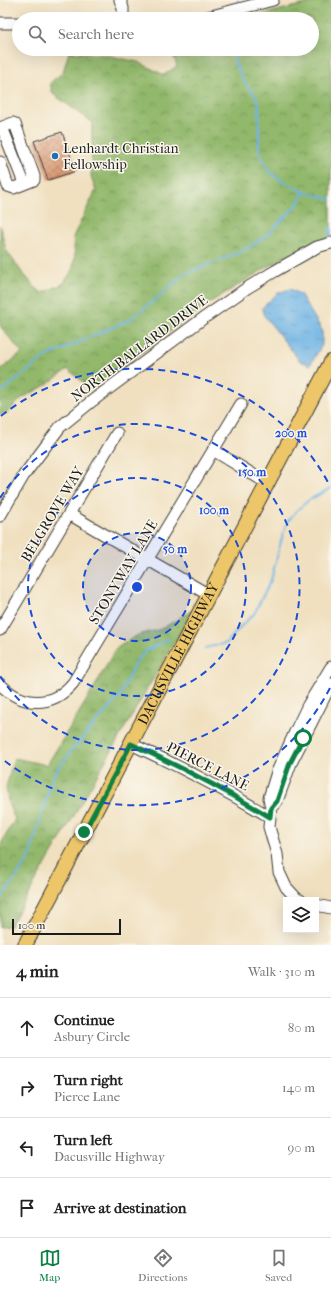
<!DOCTYPE html>
<html lang="en">
<head>
<meta charset="utf-8">
<style>
	:root { --surface:#fff; --page:#f6f6f6; --text:#222; --muted:#767676; --line:#e0e0e0; --accent:#0b8043 }
	body { margin:0; font-family:"IM FELL French Canon",serif; background:var(--page); color:var(--text) }
	.controls { position:absolute; right:12px; bottom:12px; display:grid; overflow:hidden; border-radius:0px; box-shadow:0 4px 16px #0002 }
	.controls button { width:36px; height:36px; display:grid; place-items:center; padding:0; border:0; border-bottom:1px solid var(--line); background:var(--surface); color:var(--text); font:20px sans-serif }
	.scale { position:absolute; left:12px; bottom:10px; width:109px; box-sizing:border-box; padding-left:4px; border:2px solid #1c1c1c; border-top:0; font-size:11px; line-height:14px; white-space:nowrap; color:#1c1c1c; -webkit-text-stroke:3px #fbf7ec; paint-order:stroke }
	.stop { position:absolute; width:12px; height:12px; margin:-9px; border:3px solid #0b8043; border-radius:50%; background:#fff }
	.stop.end { background:#0b8043; border-color:#fff; box-shadow:0 1px 4px #0008 }
	.list { margin:0; padding:0; list-style:none }
	h2 { display:flex; justify-content:space-between; align-items:center; height:52px; margin:0; padding:0 16px; font-size:17px }
	h2 small { font-size:13px; font-weight:400; color:var(--muted) }
	.list li { display:grid; grid-template-columns:26px 1fr auto; gap:12px; align-items:center; box-sizing:border-box; height:60px; padding:0 16px; border-top:1px solid var(--line) }
	.list b { display:block; font-size:15px; white-space:nowrap }
	.list p { margin:0; font-size:13px; white-space:nowrap; color:var(--muted) }
	.list em { font-size:13px; font-style:normal; color:var(--muted) }
	.icon { flex:none; width:22px; height:22px; fill:none; stroke:currentColor; stroke-width:2; stroke-linecap:round; stroke-linejoin:round }
	.map { position:relative; flex:none; width:331px; height:945px; overflow:hidden }
	.search { position:absolute; background:var(--surface); box-shadow:0 4px 16px #0002; left:12px; right:12px; top:12px; height:44px; display:flex; align-items:center; gap:10px; box-sizing:border-box; padding:0 14px; border-radius:22px; color:var(--muted); font-size:15px }
	.sheet { height:292px; background:var(--surface) }
	nav { display:flex; justify-content:space-around; align-items:center; box-sizing:border-box; height:56px; border-top:1px solid var(--line); background:var(--surface); font-size:11px; color:var(--muted) }
	nav a { display:grid; justify-items:center; gap:2px }
	nav .on { color:var(--accent) }
	.map>svg:first-child { display:block }
</style>
</head>
<body>
<div class="map">
<svg width="331" height="945" viewBox="0 0 331 945">
	<defs>
		<pattern id="forest-crowns" width="20" height="18" patternUnits="userSpaceOnUse"><rect width="20" height="18" fill="#92b86c"/><path d="M2 6a3 3 0 1 1 6 0M12 15a3 3 0 1 1 6 0" fill="none" stroke="#769558"/></pattern>
		<pattern id="water-ripples" width="26" height="14" patternUnits="userSpaceOnUse"><rect width="26" height="14" fill="#6eb4e5"/><path d="M2 4q2-2 4 0t4 0M15 11q2-2 4 0t4 0" fill="none" stroke="#5a92b9"/></pattern>
		<pattern id="building-cross-hatch" width="8" height="8" patternUnits="userSpaceOnUse"><rect width="8" height="8" fill="#d7936c"/><path d="M0 0l8 8M0 8l8-8" fill="none" stroke="#ae7758"/></pattern>
	</defs>
	<rect width="100%" height="100%" fill="#fbf7ec"/>
	<filter id="ink" filterUnits="userSpaceOnUse"><feTurbulence type="fractalNoise" baseFrequency=".025" numOctaves="2"/><feDisplacementMap in="SourceGraphic" scale="8" xChannelSelector="R" yChannelSelector="G"/><feConvolveMatrix kernelMatrix="1 2 1 2 8 2 1 2 1" color-interpolation-filters="sRGB"/></filter>
	<filter id="wash" filterUnits="userSpaceOnUse"><feTurbulence type="fractalNoise" baseFrequency=".012" numOctaves="4" result="noise"/><feDisplacementMap in="SourceGraphic" scale="16" xChannelSelector="R" yChannelSelector="G"/><feGaussianBlur stdDeviation="0.9" result="paint"/><feColorMatrix in="noise" values="0 0 0 0 0 0 0 0 0 0 0 0 0 0 0 0 0 1.4 0 .05"/><feComposite in="paint" operator="in"/></filter>
	<g filter="url(#wash)">
		<rect width="100%" height="100%" fill="#f0e0c0"/>
		<path fill="url(#forest-crowns)" stroke="#576a44" d="M323 0H331V153L329 157 331 159V237L315 243 269 266 209 303 92 390 68 369 46 385 22 398 7 413 0 415V370L22 353 0 326V225L6 250 21 271 35 287 42 293 63 284 72 271 75 257 73 237 96 190 91 176 92 140V122L53 94 50 83 63 72 69 52 106 55 138 62 164 75 177 66 171 49H312V19H243Z
			M193 610 10 926 0 927V846L15 819 9 806 6 787 14 758 47 765 94 688 116 648 138 635 161 629Z"/>
		<path fill="url(#water-ripples)" stroke="#456880" d="M290 289 300 294 322 330V345L310 365 300 361 263 314 262 308 278 293Z"/>
		<g fill="none" stroke-linecap="round" stroke-linejoin="round">
			<path stroke="#6eb4e5" stroke-width="2" d="M238 0 239 6
				M239 12V19
				M235 49 234 56 236 65 243 80 257 98 259 107V151L268 170 277 178 304 192 331 199
				M329 235 331 227
				M0 393 45 357 129 320 160 296 182 275 241 252 267 235 297 205 304 192
				M205 648 227 643 241 626 254 614 271 580 283 534 288 521 297 510 309 500 331 488
				M0 900 29 859 49 789 54 774 75 746 119 697 136 661 147 650 169 639"/>
		</g>
		<g id="blocks">
			<path fill="url(#building-cross-hatch)" d="M62 132 76 171 48 180 34 141Z"/>
		</g>
	</g>
	<g filter="url(#ink)">
		<use href="#blocks" fill-opacity="0" stroke="#3c3935" stroke-width="1"/>
		<g fill="none" stroke-linecap="round" stroke-linejoin="round">
			<g stroke="#3c3935" stroke-width="13">
				<path id="minor" d="M120 0 123 8V19
					M200 19 273 0
					M0 23H19
					M2 127 24 183
					M0 128 13 123 15 124 34 176V180L14 188 8 186 0 162
					M213 450 267 483
					M69 514 209 595
					M0 516 24 475 60 427 92 401 201 320 247 288 275 271 317 247 331 243
					M0 630 117 433
					M0 684C22 707 52 708 73 683L241 404
					M131 744C179 766 225 790 270 817
					M271 808 277 801 291 763 331 684
					M300 900 297 899 286 887 279 872 277 854 269 827 271 808 269 798 277 772 295 732 308 705 331 667
					M316 905 331 908"/>
			</g>
			<g stroke="#3c3935" stroke-width="16">
				<g id="major">
					<path id="s1" d="M25 945C128 751 228 556 331 362"/>
				</g>
			</g>
			<use href="#minor" stroke="#fff" stroke-width="11"/>
			<use href="#major" stroke="#ecc669" stroke-width="14"/>
		</g>
	</g>
	<g fill="none" stroke-linecap="round" stroke-linejoin="round" filter="url(#ink)">
		<path stroke="#0b8043" stroke-width="5" d="M84 832 131 744C179 766 225 790 270 817L271 808 277 801 290 763 303 738"/>
	</g>
	<circle cx="137" cy="587" r="54" fill="#1d4ed8" fill-opacity=".12"/>
	<g fill="none" stroke="#1d4ed8" stroke-width="2" stroke-dasharray="7 5">
		<circle cx="137" cy="587" r="54"/>
		<circle cx="137" cy="587" r="109"/>
		<path d="M0 498A163 163 0 1 1 0 676"/>
		<path d="M330 688A218 218 0 0 1 1 758M1 416A218 218 0 0 1 330 486"/>
	</g>
	<circle fill="#1f6fb2" stroke="#fbf7ec" stroke-width="1.5" cx="55" cy="156" r="4"/>
	<g text-anchor="middle" stroke-width="3" stroke-linejoin="round" paint-order="stroke">
		<g font-size="14" fill="#1c1c1c" stroke="#fbf7ec" text-anchor="start">
			<text x="63" y="153">Lenhardt Christian<tspan x="63" dy="16">Fellowship</tspan></text>
		</g>
		<g font-size="14" fill="#1c1c1c" stroke="#fbf7ec">
			<text transform="translate(139 348) rotate(-37)" y="5">NORTH BALLARD DRIVE</text>
			<text transform="translate(52 514) rotate(-59)" y="5">BELGROVE WAY</text>
			<text transform="translate(123 572) rotate(-59)" y="5">STONYWAY LANE</text>
			<text dy="5" stroke="none"><textPath href="#s1" startOffset="329">DACUSVILLE HIGHWAY</textPath></text>
			<text transform="translate(208 766) rotate(27)" y="5">PIERCE LANE</text>
		</g>
	</g>
	<circle cx="137" cy="587" r="6" fill="#1d4ed8" stroke="#fbf7ec" stroke-width="2"/>
	<g font-size="12" text-anchor="middle" font-weight="bold" fill="#1d4ed8" stroke="#fbf7ec" stroke-width="3" stroke-linejoin="round" paint-order="stroke">
		<text x="291" y="437">200 m</text>
		<text x="252" y="476">150 m</text>
		<text x="214" y="514">100 m</text>
		<text x="175" y="553">50 m</text>
	</g>
</svg>
<div class="controls">
<button><svg class="icon" aria-label="layers" viewBox="0 0 24 24"><path d="M12 4l9 5-9 5-9-5zM3 14l9 5 9-5"/></svg></button>
</div>
<div class="scale">100 m</div>
<div class="stop" style="left:303px;top:738px"></div>
<div class="stop end" style="left:84px;top:832px"></div>
<div class="search"><svg class="icon" aria-label="search" viewBox="0 0 24 24"><circle cx="10" cy="10" r="6"/><path d="M15 15l6 6"/></svg>Search here</div>
</div>
<section class="sheet">
<h2>4 min<small>Walk · 310 m</small></h2>
<ul class="list">
<li><svg class="icon" aria-label="ahead" viewBox="0 0 24 24"><path d="M12 20V5M6 11l6-6 6 6"/></svg><div><b>Continue</b><p>Asbury Circle</p></div><em>80 m</em></li>
<li><svg class="icon" aria-label="right" viewBox="0 0 24 24"><path d="M7 20v-9h11M14 6l5 5-5 5"/></svg><div><b>Turn right</b><p>Pierce Lane</p></div><em>140 m</em></li>
<li><svg class="icon" aria-label="left" viewBox="0 0 24 24"><path d="M17 20v-9H6M10 6l-5 5 5 5"/></svg><div><b>Turn left</b><p>Dacusville Highway</p></div><em>90 m</em></li>
<li><svg class="icon" aria-label="arrive" viewBox="0 0 24 24"><path d="M6 21V4h12l-3 4 3 4H6"/></svg><div><b>Arrive at destination</b></div></li>
</ul>
</section>
<nav>
<a class="on"><svg class="icon" aria-label="map" viewBox="0 0 24 24"><path d="M3 6l6-2 6 2 6-2v14l-6 2-6-2-6 2zM9 4v14M15 6v14"/></svg>Map</a>
<a><svg class="icon" aria-label="directions" viewBox="0 0 24 24"><path d="M12 3l9 9-9 9-9-9zM9 14v-3h6M13 9l2 2-2 2"/></svg>Directions</a>
<a><svg class="icon" aria-label="saved" viewBox="0 0 24 24"><path d="M7 4h10v16l-5-4-5 4z"/></svg>Saved</a>
</nav>
</body>
</html>
